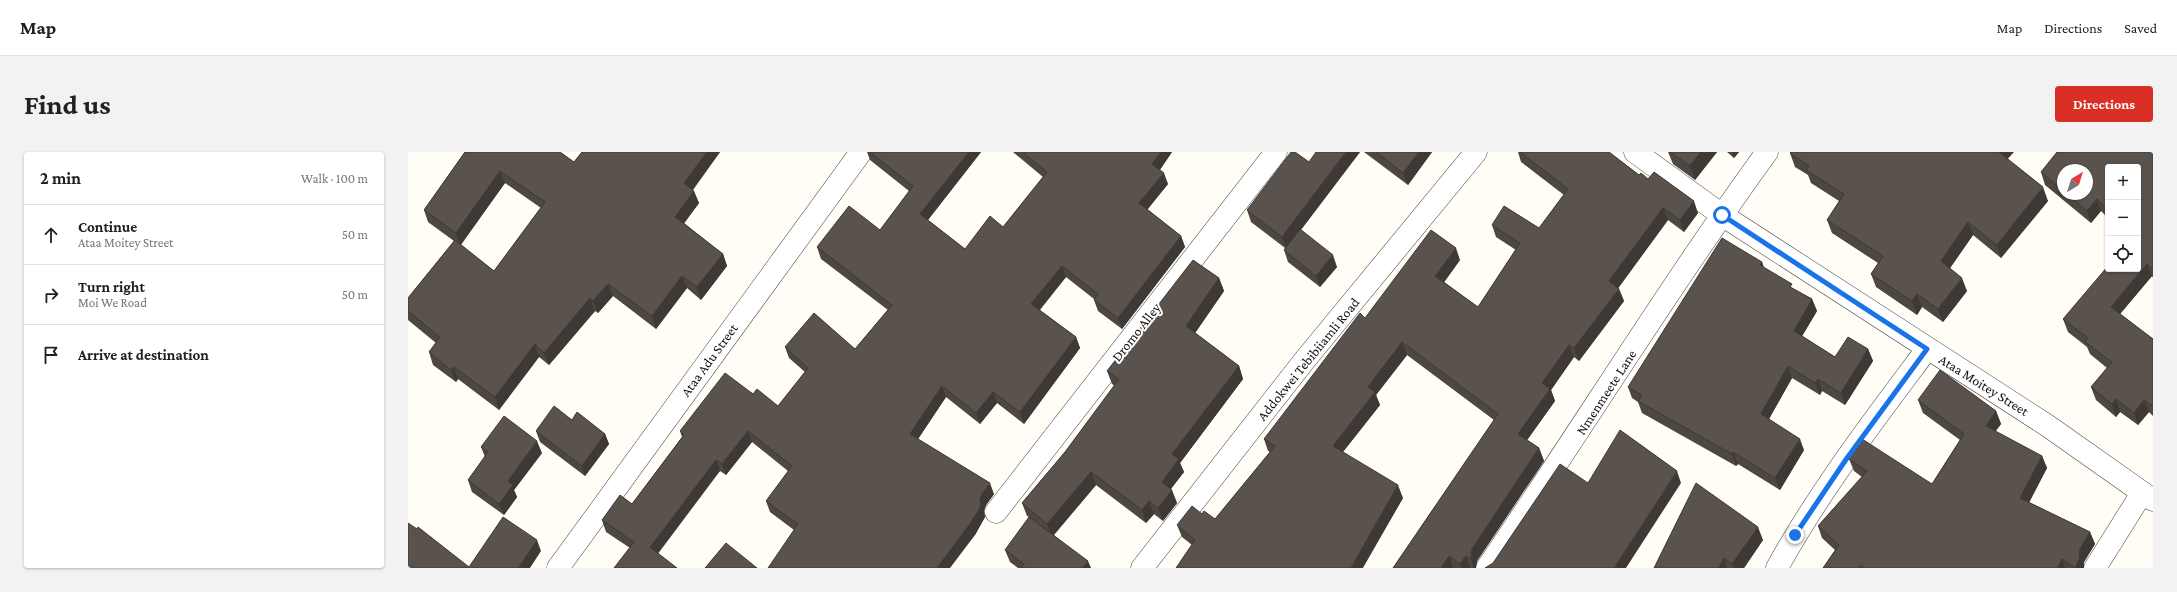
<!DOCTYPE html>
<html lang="en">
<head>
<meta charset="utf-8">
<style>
	:root { --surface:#fff; --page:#f2f2f2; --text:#202124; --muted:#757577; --line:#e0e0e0; --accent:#d93025 }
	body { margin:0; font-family:"Crimson Pro",serif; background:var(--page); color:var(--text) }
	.controls { position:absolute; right:12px; top:12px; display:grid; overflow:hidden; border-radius:4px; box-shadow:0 1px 3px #0004 }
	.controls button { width:36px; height:36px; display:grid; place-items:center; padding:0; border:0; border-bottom:1px solid var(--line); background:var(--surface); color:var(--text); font:20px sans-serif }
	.compass { position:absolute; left:1649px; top:12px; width:36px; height:36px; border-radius:50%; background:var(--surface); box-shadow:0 1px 3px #0004; rotate:38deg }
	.stop { position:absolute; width:12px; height:12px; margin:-9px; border:3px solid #1a73e8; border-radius:50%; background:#fff }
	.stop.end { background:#1a73e8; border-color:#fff; box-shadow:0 1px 4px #0008 }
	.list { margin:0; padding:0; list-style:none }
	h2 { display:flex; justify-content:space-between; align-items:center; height:52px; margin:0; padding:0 16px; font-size:17px }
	h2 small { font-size:13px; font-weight:400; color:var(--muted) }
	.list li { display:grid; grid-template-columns:26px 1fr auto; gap:12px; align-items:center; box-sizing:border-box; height:60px; padding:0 16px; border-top:1px solid var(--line) }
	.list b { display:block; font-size:15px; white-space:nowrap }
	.list p { margin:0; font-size:13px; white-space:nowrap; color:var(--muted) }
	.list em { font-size:13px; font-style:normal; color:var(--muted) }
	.icon { flex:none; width:22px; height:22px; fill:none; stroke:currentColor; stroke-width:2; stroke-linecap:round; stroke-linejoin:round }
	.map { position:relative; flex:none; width:1745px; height:416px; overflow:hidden; border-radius:4px }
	header { display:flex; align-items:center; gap:24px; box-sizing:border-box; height:56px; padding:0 20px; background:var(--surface); border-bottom:1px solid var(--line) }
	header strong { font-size:19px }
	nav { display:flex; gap:22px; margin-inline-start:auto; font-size:14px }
	.intro { display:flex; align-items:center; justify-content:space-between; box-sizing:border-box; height:96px; padding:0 24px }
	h1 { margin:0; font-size:28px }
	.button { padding:10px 18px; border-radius:4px; background:var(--accent); color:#fff; font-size:14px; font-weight:700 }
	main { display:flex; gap:24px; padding:0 24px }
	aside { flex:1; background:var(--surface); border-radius:4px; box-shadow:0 1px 3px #0004 }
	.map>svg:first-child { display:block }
</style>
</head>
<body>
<header>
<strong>Map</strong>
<nav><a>Map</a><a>Directions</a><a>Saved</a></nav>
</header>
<div class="intro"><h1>Find us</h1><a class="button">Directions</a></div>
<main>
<aside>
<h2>2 min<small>Walk · 100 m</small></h2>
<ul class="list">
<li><svg class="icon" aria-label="ahead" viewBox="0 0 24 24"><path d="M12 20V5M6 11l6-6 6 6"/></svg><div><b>Continue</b><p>Ataa Moitey Street</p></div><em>50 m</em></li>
<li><svg class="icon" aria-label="right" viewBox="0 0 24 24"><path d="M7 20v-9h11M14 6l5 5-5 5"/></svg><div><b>Turn right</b><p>Moi We Road</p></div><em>50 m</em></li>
<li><svg class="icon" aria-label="arrive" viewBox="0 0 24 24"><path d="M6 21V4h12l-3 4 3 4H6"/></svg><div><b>Arrive at destination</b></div></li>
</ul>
</aside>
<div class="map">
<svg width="1745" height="416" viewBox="0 0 1745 416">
	<rect width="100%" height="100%" fill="#fffdf5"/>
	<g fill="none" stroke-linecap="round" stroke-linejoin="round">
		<g stroke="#444" stroke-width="23">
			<path id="street" d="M1227 0 1314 63 1640 274 1745 348
				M588 360 868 0
				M150 416 453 0
				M734 416 896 209 1068 0
				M1079 416C1173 278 1261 135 1359 0
				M1369 416C1412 338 1466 268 1519 197
				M1687 416 1734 341"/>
		</g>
		<use href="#street" stroke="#fff" stroke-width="22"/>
	</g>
	<path fill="#4d4742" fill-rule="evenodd" d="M57 0 166 10 174 0H312L285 38 291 51 276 71 315 102 319 114 293 148 279 136 248 177 205 144 190 161 187 159 141 213 131 205 91 258 50 227 48 230 25 213 21 200 28 191 0 168V146L46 89 20 70 16 58ZM97 31 133 56 86 119 53 93Z
		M459 0H573L520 68 557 97 595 75 635 25 605 0H764L752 18 760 32 739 57 773 84 777 95 714 177 690 159 686 148V147L658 125 632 158 668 185 672 196 616 272 589 251 572 272 538 245 510 287 586 342 578 353 576 359 577 365 567 383 386 378 362 360 358 349 380 319 344 290 318 323 312 319 222 396 198 380 194 368 224 352 274 285 272 279 345 242 370 254 397 220 381 206 377 195 447 197 480 158 413 107 409 95 472 78 501 39 462 8Z
		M952 0 893 78 929 115 912 135 880 110 876 98 877 96 843 70 839 58 901 10Z
		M956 0H1024L1000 33Z
		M1110 0H1201L1231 23 1240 27 1290 61 1276 80 1260 68 1210 136 1211 137 1216 149 1171 209 1166 205 1143 238 1147 249 1119 288 1131 296 1136 309 1069 409 1068 416H985L1086 268 999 203 968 243 972 253 935 300 995 346 955 416H768L784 393 774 385 769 373 794 362 807 367 862 300 860 299 856 287 957 166 1052 108 1036 130 1070 155 1108 98 1088 85 1084 73 1131 76 1156 43 1113 10Z
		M1260 0H1309L1287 28 1265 12Z
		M1319 0H1331L1326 6Z
		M1745 0V126L1744 124 1712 162 1745 187V264L1741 260 1730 273 1712 260 1708 265 1688 248 1683 235 1699 216 1682 202 1679 195 1660 180 1655 167 1730 117V15H1700V66L1693 59 1683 71 1637 33 1633 20ZM1655 18 1679 42H1655Z
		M1382 1 1599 7 1640 49 1593 106 1565 83 1542 116 1559 139 1535 170 1514 155 1509 163 1468 135 1463 122 1470 111 1424 81 1419 68 1431 49 1403 31 1400 23 1387 15Z
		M1354 110 1356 116 1386 137 1404 147 1409 159 1394 184 1427 205 1460 197 1465 209 1437 253 1414 239 1412 243 1384 226 1361 267 1396 298 1372 338 1330 312 1328 314 1234 261 1230 250 1224 246 1220 235Z
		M811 126 816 139 787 181 831 214 835 227 772 311 776 320 763 337 769 351 755 369 746 362 738 371 688 333 646 383 683 416H610L602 410 597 398 621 365 619 364 614 351 657 300 707 234 704 232 699 219Z
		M1510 248 1588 259 1593 272 1587 279 1634 304 1639 316 1621 351 1682 380 1687 392 1676 410V416H1415L1427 398 1414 386 1410 374 1454 325 1446 319 1441 307 1524 332 1552 288 1515 261Z
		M164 268 197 282 201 292 177 324 132 290 128 279Z
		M73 295 134 301 106 338 109 345 96 363 64 340 60 328 77 305Z
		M1355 388 1336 416H1246Z"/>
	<path fill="#3f3936" d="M299 0H312L280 44 276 31Z
		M561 0H573L516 73 512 62Z
		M753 0H764L748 23 744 12Z
		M938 0H952L878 97 874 85Z
		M1011 0H1024L1000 33 995 21Z
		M1293 0H1309L1287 28 1282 14Z
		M1324 0H1331L1326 6Z
		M1590 0H1606L1595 12Z
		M92 19 97 31 52 93 48 81Z
		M756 21 760 32 736 62 731 51Z
		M1635 35 1640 49 1593 106 1589 93Z
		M286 39 291 51 272 77 267 65Z
		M1689 47 1693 59 1683 71 1679 59Z
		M1286 49 1290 61 1276 80 1272 68Z
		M1255 56 1260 68 1206 142 1201 129Z
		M1560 70 1565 83 1538 122 1533 109Z
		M773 84 777 95 714 177 710 166Z
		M1048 96 1052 108 1032 136 1027 124Z
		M315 102 319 114 293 148 289 135Z
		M925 103 929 115 912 135 908 124Z
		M1354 110 1358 122 1352 113Z
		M1739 112 1744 124 1707 168 1703 155Z
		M654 114 658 125 627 163 623 152Z
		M274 124 279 136 248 177 244 164Z
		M811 126 816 139 783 187 778 174Z
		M1554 126 1559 139 1535 170 1530 157Z
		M200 132 205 144 190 161 185 149Z
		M1211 137 1216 149 1171 209 1166 196Z
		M1509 142 1514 155 1509 163 1504 149Z
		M182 146 187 159 141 213 136 201Z
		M1404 147 1409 159 1390 191 1386 179Z
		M668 185 672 196 616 272 612 260Z
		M994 190 999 203 968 243 972 253 930 306 925 294 960 235Z
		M127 192 131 205 91 258 87 245Z
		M1161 193 1166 205 1143 238 1147 249 1115 294 1110 282 1134 231Z
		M1460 197 1465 209 1437 253 1433 241Z
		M831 214 835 227 772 311 776 320 758 343 754 330 764 302Z
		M1380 214 1384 226 1357 274 1353 262Z
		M46 215 50 227 48 230 43 218Z
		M1410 227 1414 239 1412 243 1407 231Z
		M534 234 538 245 506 293 502 282Z
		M585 240 589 251 572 272 568 261Z
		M1708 247 1712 260 1708 265 1704 252Z
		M1736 248 1741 260 1730 273 1726 261Z
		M1588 259 1593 272 1582 287 1578 274Z
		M340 279 344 290 318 323 314 312Z
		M197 282 201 292 177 324 174 314Z
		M1392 287 1396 298 1372 338 1367 326Z
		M129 289 134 301 106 338 109 345 96 363 91 352 100 329Z
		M1131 296 1136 309 1069 409 1068 416H1066L1063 407 1064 397Z
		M1325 300 1330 312 1328 314 1324 302Z
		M1634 304 1639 316 1616 359 1612 346Z
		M308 308 312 319 246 407 242 395Z
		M1269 319 1273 331 1218 416H1206Z
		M683 320 688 333 644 385 639 372Z
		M582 331 586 342 578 353 576 359 577 365 567 383 542 416H529L572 348 574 342Z
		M990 333 995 346 954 416H943Z
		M764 338 769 351 755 369 750 356Z
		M741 349 746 362 738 371 734 358Z
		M1350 375 1355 388 1336 416H1326L1324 412Z
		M1682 380 1687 392 1676 410V416H1667L1672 397Z
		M129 388 133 399 122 416H110Z
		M1041 404 1045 416H1033Z
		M1058 404 1062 416H1053L1052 412Z
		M1316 406 1319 416H1311Z
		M1654 407 1657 416H1650Z
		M680 409 683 416H675Z"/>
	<path fill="#5a524d" stroke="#3f3936" d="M57 0H152L166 10 174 0H299L276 31 286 39 267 65 315 102 289 135 274 124 244 164 200 132 185 149 182 146 136 201 127 192 87 245 46 215 43 218 21 200 32 185 0 159V146L47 88 86 119 137 50 92 19 48 81 16 58Z
		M462 0H561L512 62 557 97 582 64 595 75 639 20 615 0H753L744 12 756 21 731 51 773 84 710 166 686 148 690 142 654 114 623 152 668 185 612 260 585 240 568 261 534 234 502 282 582 331 574 342 572 348 573 354 562 372 529 416H360L390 372 358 349 384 314 340 279 314 312 308 308 242 395 269 416H206L226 390 194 368 212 343 224 352 276 283 272 279 317 221 345 242 349 237 370 254 400 216 377 195 406 161 447 197 484 153 409 95 441 54 472 78 505 34Z
		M883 0H887L901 10 908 0H938L874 85 839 58Z
		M968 0H1011L995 21Z
		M1112 0H1201L1231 23 1233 21 1240 27 1246 20 1286 49 1272 68 1255 56 1201 129 1211 137 1166 196 1161 193 1134 231 1142 237 1110 282 1131 296 1064 397 1063 407 1058 404 1052 412 1041 404 1033 416H985L1090 262 994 190 960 235 967 240 925 294 990 333 943 416H768L787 388 769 373 784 354 794 362 796 359 807 367 867 294 856 287 952 161 957 166 1023 78 1048 96 1027 124 1070 155 1112 91 1084 73 1096 54 1131 76 1160 37Z
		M1262 0H1293L1282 14Z
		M1383 0H1591L1635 35 1589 93 1560 70 1533 109 1554 126 1530 157 1509 142 1504 149 1463 122 1475 104 1419 68 1436 42 1398 18 1401 14 1382 1Z
		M1649 0H1745V118L1739 112 1703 155 1745 187V254L1736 248 1726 261 1708 247 1704 252 1683 235 1704 210 1677 190 1680 186 1655 167 1700 114V117H1730V15H1700V58L1689 47 1679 59 1659 42H1679V18H1655V39L1633 20Z
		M892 77 925 103 908 124 876 98Z
		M1314 86 1354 110 1352 113 1384 132 1382 135 1404 147 1386 179 1427 205 1440 185 1460 197 1433 241 1410 227 1407 231 1380 214 1353 262 1392 287 1367 326 1325 300 1324 302 1230 249 1234 243 1220 235Z
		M785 108 811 126 778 174 831 214 764 302 771 307 754 330 764 338 750 356 741 349 734 358 683 320 639 372 614 351 657 300 711 227 699 219Z
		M1532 218 1588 259 1578 274 1634 304 1612 346 1682 380 1672 397 1671 408 1667 416 1654 407 1650 416H1456L1453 413 1451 416H1415L1431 393 1410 374 1459 319 1441 307 1454 287 1524 332 1556 282 1510 248Z
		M146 254 164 268 169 260 197 282 174 314 128 279Z
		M96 264 129 289 100 329 105 333 91 352 60 328 80 300 73 295Z
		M1212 278 1269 319 1206 416H1077L1085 411 1152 312 1180 331Z
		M1288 331 1350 375 1324 412 1316 406 1311 416H1246Z
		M95 365 129 388 110 416H0V371L9 377 10 375 61 415Z
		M621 365 680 409 675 416H613L616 412 597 398Z
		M318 391 349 416H297Z"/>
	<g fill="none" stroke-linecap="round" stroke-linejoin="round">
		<path stroke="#1a73e8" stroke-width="5" d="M1314 63 1519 197 1439 306 1387 383"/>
	</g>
	<g text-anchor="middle" stroke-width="4" stroke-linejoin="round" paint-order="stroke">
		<g font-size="14" fill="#111" stroke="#fff">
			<text transform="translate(728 180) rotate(-52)" y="5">Dromo Alley</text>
			<text transform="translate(900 207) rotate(-51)" y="5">Addokwei Tebibiiamli Road</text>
			<text transform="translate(301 208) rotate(-54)" y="5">Ataa Adu Street</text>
			<text transform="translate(1576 233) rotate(32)" y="5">Ataa Moitey Street</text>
			<text transform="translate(1198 240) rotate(-57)" y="5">Nmenmeete Lane</text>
		</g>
	</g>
</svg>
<div class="controls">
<button>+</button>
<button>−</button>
<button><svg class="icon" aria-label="locate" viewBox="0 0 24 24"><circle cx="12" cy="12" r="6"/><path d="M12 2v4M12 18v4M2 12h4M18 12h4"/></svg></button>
</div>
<svg class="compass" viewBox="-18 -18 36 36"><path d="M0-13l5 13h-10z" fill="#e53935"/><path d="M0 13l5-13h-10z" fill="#757577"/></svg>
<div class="stop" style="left:1314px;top:63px"></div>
<div class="stop end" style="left:1387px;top:383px"></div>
</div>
</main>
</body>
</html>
